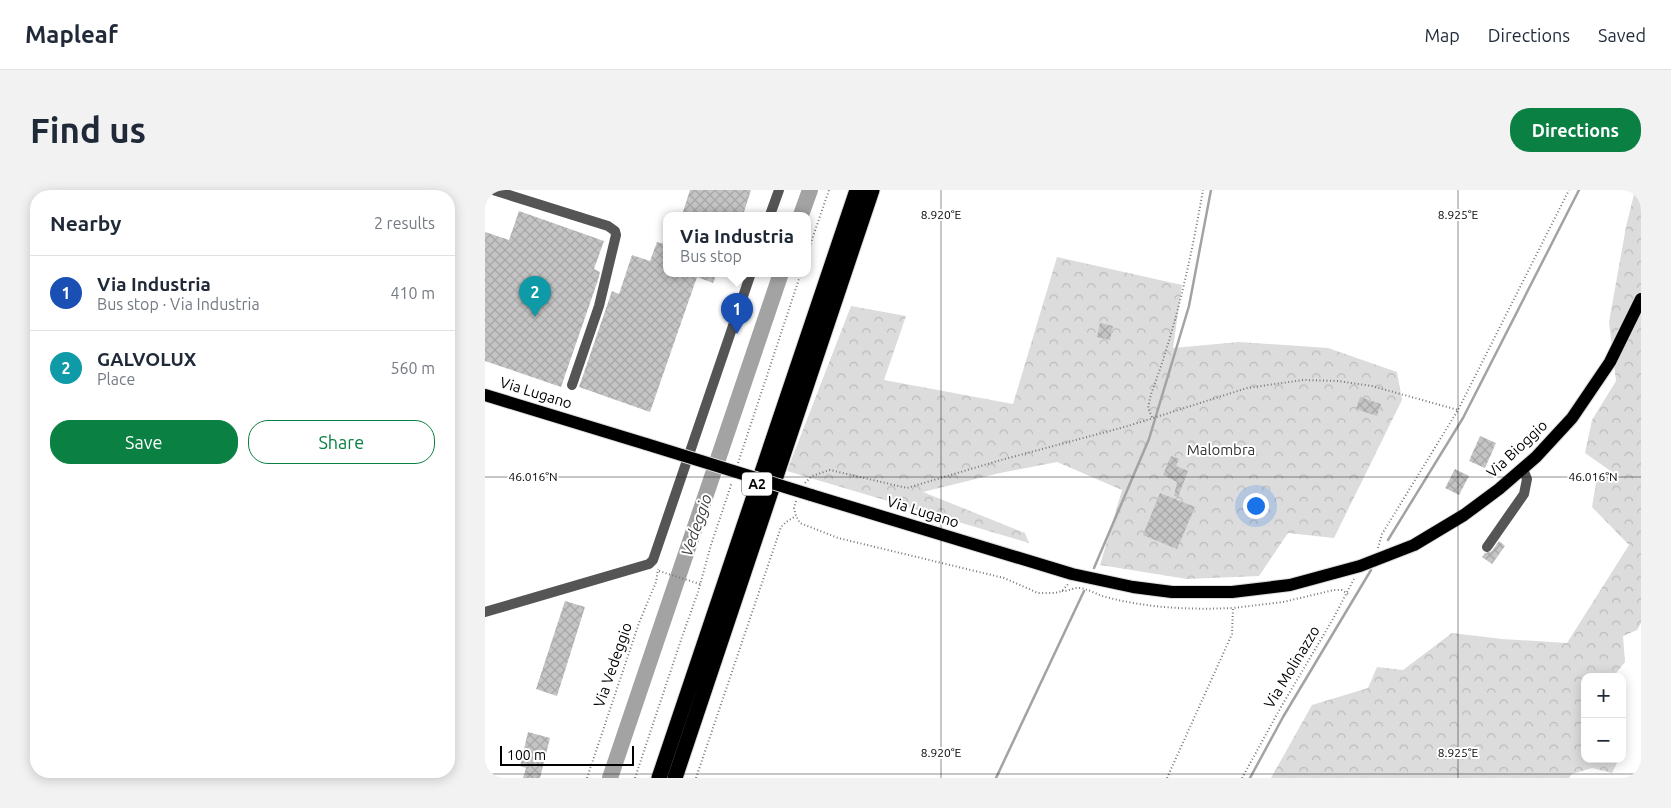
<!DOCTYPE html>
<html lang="en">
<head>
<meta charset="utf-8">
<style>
	:root { --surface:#fff; --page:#f2f2f3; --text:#1f2937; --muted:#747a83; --line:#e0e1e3; --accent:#0b8043 }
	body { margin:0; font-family:Ubuntu,sans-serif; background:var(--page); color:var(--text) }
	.controls { position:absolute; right:15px; bottom:15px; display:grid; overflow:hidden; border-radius:10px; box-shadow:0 2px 12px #0003 }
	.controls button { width:45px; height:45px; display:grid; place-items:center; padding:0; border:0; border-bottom:1px solid var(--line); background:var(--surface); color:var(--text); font:25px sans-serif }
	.scale { position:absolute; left:15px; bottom:12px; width:134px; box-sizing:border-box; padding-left:5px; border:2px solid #000; border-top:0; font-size:14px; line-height:18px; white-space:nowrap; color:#000; -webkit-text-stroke:4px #fff; paint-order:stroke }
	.you { position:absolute; left:770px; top:315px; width:18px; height:18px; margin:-12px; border:4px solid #fff; border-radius:50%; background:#1a73e8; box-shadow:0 0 0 8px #1a73e833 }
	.badge { display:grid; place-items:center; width:32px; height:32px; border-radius:50%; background:var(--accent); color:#fff; font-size:16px; font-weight:700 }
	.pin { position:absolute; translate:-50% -41px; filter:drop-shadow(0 1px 2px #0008) }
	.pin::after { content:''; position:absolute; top:26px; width:18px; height:15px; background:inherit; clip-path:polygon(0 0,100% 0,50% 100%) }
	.popup { position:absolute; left:178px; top:22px; width:148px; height:65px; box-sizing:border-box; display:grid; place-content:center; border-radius:10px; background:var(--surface); filter:drop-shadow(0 1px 4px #0005); font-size:16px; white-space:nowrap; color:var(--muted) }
	.popup b { font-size:19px; color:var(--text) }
	.popup::after { content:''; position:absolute; left:50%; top:100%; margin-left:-10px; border:10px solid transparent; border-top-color:var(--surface) }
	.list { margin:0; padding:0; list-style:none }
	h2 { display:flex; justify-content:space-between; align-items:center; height:65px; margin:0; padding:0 20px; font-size:21px }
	h2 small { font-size:16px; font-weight:400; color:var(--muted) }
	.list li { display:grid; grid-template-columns:32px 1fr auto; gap:15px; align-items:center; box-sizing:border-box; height:75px; padding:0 20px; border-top:1px solid var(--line) }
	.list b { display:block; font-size:19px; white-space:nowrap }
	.list p { margin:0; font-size:16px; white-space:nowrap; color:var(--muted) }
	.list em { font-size:16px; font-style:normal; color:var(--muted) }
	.actions { display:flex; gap:10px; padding:15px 20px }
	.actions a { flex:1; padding:11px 0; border:1px solid var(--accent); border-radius:20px; text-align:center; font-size:18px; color:var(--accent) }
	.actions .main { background:var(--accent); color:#fff }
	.map { position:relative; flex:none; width:1156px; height:588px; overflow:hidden; border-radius:20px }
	header { display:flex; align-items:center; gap:30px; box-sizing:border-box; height:70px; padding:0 25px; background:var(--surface); border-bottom:1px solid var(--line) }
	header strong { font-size:24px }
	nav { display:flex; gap:28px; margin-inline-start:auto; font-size:18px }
	.intro { display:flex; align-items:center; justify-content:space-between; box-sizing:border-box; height:120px; padding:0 30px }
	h1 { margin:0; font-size:35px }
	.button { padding:12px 22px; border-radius:20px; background:var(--accent); color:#fff; font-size:18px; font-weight:700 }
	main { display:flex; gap:30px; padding:0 30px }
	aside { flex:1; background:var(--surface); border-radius:20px; box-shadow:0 2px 12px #0003 }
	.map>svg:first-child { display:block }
</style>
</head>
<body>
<header>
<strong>Mapleaf</strong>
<nav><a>Map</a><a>Directions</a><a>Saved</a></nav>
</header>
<div class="intro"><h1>Find us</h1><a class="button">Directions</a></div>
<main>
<aside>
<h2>Nearby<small>2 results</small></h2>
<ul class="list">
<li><span class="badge" style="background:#1a4fb4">1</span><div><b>Via Industria</b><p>Bus stop · Via Industria</p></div><em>410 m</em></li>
<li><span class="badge" style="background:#0f9aa8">2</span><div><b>GALVOLUX</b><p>Place</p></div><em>560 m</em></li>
</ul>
<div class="actions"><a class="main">Save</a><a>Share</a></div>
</aside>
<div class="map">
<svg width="1156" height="588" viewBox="0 0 1156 588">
	<defs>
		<pattern id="forest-crowns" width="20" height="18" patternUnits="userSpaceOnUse" patternTransform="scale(1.25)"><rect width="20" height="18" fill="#dcdcdc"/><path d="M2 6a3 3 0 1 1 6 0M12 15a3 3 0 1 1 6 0" fill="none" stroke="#bbb"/></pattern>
		<pattern id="building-cross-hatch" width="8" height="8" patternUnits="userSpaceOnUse" patternTransform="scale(1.25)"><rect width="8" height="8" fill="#c4c4c4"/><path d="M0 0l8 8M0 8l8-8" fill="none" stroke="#a7a7a7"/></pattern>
	</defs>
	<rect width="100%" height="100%" fill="#fff"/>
	<path fill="url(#forest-crowns)" d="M1150 0H1156V433L1152 440 1138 446 1140 472 1128 487H1100V569H1134L1127 583 1107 578 1087 584 1084 588H786L827 515 883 498 892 477 918 480 967 443 1017 449 1082 453 1144 355 1107 317 1111 293 1127 282 1100 263 1107 230 1131 191 1124 132 1141 37Z
		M572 67 697 95 688 158 754 152 843 158 912 182 917 210 849 348 803 343 774 386 702 389 615 375 637 300 572 272 515 283 438 302 540 343 544 353 302 281 366 116 421 126 399 190 528 214Z"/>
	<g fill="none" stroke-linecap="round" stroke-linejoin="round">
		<path stroke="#a3a3a3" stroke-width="2.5" d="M903 350 978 228 1094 0
			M609 378 664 249 704 116 726 0
			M511 588 599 401
			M765 588 798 527 886 380"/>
		<path stroke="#a3a3a3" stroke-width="16" d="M316 25 325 0
			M125 588 296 83"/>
	</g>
	<path fill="url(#building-cross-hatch)" d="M205 0H266L258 25H197Z
		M34 21 119 51 109 79 115 82 113 90 76 197 0 171V42L24 50Z
		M172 52 182 55V83H232L228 93 212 87 165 222 94 197 127 101 134 104 147 65 165 71Z
		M615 133 628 136 625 150 612 147Z
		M875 207 896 214 892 226 871 219Z
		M995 246 1011 253 1000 278 984 271Z
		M686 266 694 269 691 276 703 281 693 307 689 306 692 292 678 285Z
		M970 279 984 286 974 305 960 298Z
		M675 303 710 317 692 359 658 345Z
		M1014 351 1020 356 1007 374 997 367 1000 363 1007 361Z
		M80 411 100 417 72 506 51 499Z
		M43 542 65 548 55 588H38L41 578 35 576Z"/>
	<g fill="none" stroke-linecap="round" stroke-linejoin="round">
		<g stroke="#dbdbdb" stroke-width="14">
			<path id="major" d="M0 205 161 254
				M326 305 587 384 648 397 687 402H747L805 395 875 376 929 355 979 325 1014 299 1051 267 1087 228 1125 172 1156 109"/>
		</g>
		<g stroke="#dbdbdb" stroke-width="17">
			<path id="highway" d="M174 588 372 0
				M190 588 387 0"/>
		</g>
		<path stroke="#777" stroke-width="2" stroke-dasharray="1 2.5" stroke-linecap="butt" d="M322 64 344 0
			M667 227 663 218 666 204C691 138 706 69 718 0
			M253 273 316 83
			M320 293 327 286 345 280 422 298 516 270 643 236 762 198 818 190 853 191 887 196 973 220
			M311 311 309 318 311 326 315 333 353 348 519 388 553 403H570L577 401 584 393
			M893 358 897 344 973 220 1084 0
			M174 381 215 394
			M577 401C583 402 588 397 595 398 604 399 612 405 621 407 662 418 705 420 748 418
			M102 588 154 433 171 392 173 379
			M150 588 197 447 213 402 226 355 247 292
			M211 588 296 337 301 332 311 326
			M682 588 747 444 748 418 798 412 849 400H857L863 404
			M757 588 796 517 848 429 869 389"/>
		<path stroke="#555" stroke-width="10" d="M8 0 123 36 130 41 131 45 114 116 87 195
			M285 25 294 0
			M1002 357 1039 304 1042 289 1038 279
			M0 422 164 374 168 370 266 83"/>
		<use href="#major" stroke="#000" stroke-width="12"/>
		<use href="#highway" stroke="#000" stroke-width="15"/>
		<g stroke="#dbdbdb" stroke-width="14" stroke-linecap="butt">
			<path id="major-bridge" d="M161 254 326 305"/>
		</g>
		<use href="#major-bridge" stroke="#000" stroke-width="12"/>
	</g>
	<path fill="none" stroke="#000" stroke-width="1" stroke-opacity="0.45" d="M456 0V588M973 0V588M0 287H1156M0 584H1156"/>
	<g text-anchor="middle" stroke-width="4" stroke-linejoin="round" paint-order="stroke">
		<rect fill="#fff" stroke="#4c4c4c" stroke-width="1" x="257" y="282.5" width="30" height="23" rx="4"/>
		<g font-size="14" font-weight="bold" fill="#000">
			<text x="272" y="299">A2</text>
		</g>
		<g font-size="15" fill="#000" stroke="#fff">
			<text transform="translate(51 203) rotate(17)" y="5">Via Lugano</text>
			<text transform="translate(1032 259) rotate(-43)" y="5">Via Bioggio</text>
			<text transform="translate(438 322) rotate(17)" y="5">Via Lugano</text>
			<text transform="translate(128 475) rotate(-71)" y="5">Via Vedeggio</text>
			<text transform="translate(807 477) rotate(-59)" y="5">Via Molinazzo</text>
		</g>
		<g font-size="15" fill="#333" stroke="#fff">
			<text x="736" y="265">Malombra</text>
		</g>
		<g font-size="16" font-style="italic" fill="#444" stroke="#fff">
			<text transform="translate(211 335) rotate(-71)" y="6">Vedeggio</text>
		</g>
	</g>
	<g font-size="12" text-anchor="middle" fill="#000" stroke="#fff" stroke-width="4" stroke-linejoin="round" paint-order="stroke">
		<text x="456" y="29">8.920°E</text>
		<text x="973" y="29">8.925°E</text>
		<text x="48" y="291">46.016°N</text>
		<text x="1108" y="291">46.016°N</text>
		<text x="456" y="567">8.920°E</text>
		<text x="973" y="567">8.925°E</text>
	</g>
</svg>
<div class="controls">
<button>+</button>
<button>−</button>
</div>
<div class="scale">100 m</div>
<div class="you"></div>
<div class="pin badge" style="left:252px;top:144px;background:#1a4fb4">1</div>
<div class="popup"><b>Via Industria</b>Bus stop</div>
<div class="pin badge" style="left:50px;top:127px;background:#0f9aa8">2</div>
</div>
</main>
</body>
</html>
